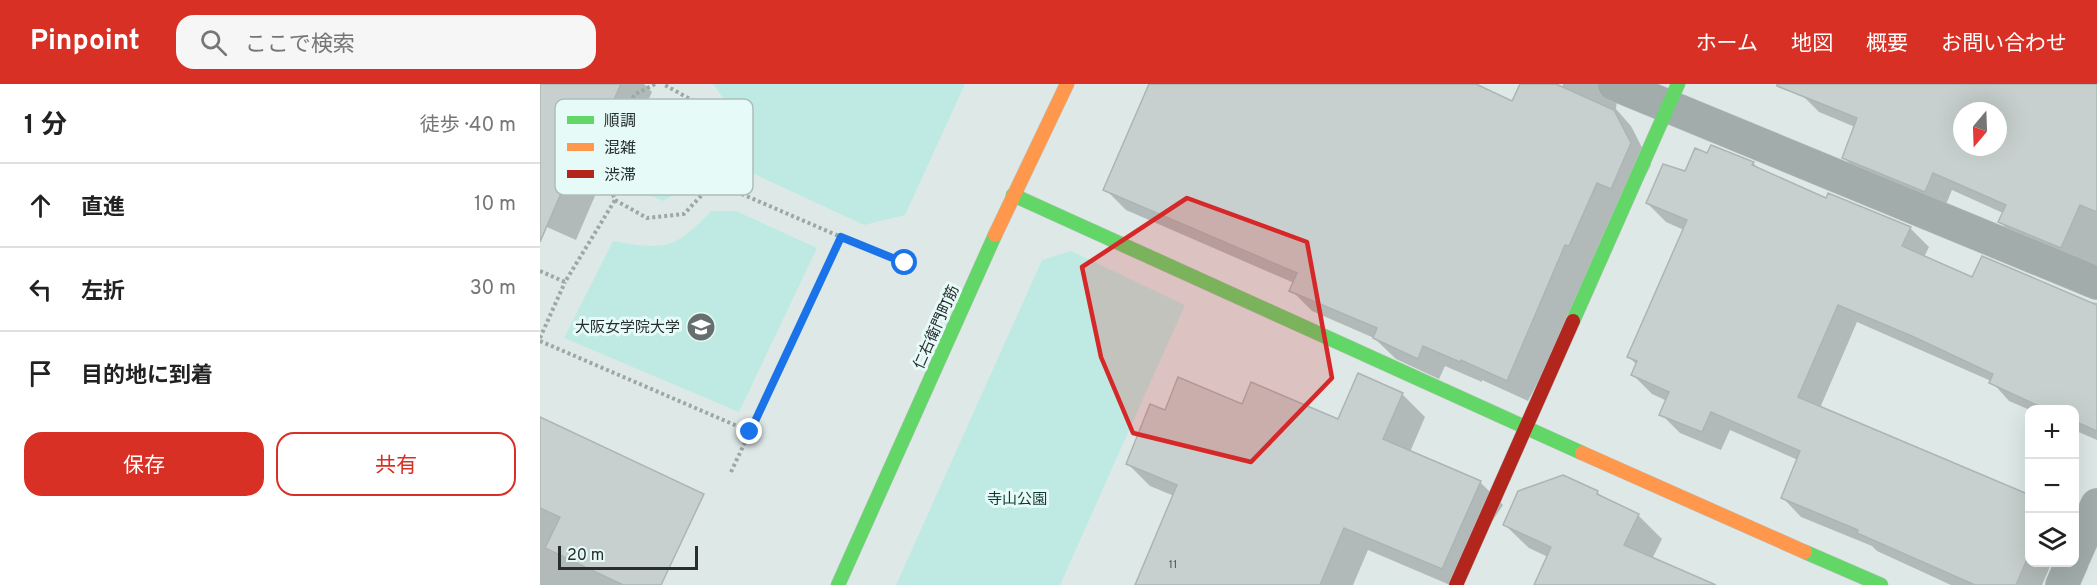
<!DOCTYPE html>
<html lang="ja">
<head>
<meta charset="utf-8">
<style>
	:root { --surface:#fff; --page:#f6f6f6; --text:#222; --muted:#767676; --line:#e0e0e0; --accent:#d93025 }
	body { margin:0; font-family:Overpass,"Noto Sans JP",sans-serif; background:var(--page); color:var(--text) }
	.controls { position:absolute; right:18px; bottom:18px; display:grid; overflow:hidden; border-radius:12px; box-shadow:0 6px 24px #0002 }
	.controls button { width:54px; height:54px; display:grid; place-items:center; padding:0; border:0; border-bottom:2px solid var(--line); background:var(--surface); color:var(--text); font:30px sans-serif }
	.compass { position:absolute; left:1413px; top:18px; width:54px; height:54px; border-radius:50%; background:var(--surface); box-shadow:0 6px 24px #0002; rotate:199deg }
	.scale { position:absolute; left:18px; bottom:15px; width:140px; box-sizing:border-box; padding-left:6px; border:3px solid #272e2d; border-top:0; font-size:16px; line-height:21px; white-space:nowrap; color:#272e2d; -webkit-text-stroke:4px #e6fbf7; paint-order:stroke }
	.stop { position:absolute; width:18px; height:18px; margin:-14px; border:4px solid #1a73e8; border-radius:50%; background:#fff }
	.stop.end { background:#1a73e8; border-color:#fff; box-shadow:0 2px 6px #0008 }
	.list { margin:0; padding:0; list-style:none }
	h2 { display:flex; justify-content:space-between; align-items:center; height:78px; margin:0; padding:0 24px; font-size:26px }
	h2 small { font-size:20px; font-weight:400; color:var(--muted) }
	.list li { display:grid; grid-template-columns:39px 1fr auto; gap:18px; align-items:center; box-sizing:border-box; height:84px; padding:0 24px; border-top:2px solid var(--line) }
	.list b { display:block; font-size:22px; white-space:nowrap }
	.list em { font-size:20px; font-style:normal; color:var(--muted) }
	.actions { display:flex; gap:12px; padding:18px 24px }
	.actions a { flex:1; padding:14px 0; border:2px solid var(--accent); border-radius:18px; text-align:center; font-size:21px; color:var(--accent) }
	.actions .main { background:var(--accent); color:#fff }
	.icon { flex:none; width:33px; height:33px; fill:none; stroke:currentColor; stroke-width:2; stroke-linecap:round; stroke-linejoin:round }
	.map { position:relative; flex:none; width:1557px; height:501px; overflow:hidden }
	header { display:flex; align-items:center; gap:36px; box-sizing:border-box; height:84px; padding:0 30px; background:var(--accent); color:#fff }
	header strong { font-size:28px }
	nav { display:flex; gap:33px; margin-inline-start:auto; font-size:21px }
	.search { width:420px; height:54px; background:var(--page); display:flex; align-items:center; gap:15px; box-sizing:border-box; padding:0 21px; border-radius:18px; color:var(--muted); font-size:22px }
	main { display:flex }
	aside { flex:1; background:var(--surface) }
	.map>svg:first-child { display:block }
</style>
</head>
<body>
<header>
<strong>Pinpoint</strong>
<div class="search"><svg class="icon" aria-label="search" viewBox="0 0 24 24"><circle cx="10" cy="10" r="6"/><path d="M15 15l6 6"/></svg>ここで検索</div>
<nav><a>ホーム</a><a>地図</a><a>概要</a><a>お問い合わせ</a></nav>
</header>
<main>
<aside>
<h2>1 分<small>徒歩 · 40 m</small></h2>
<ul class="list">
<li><svg class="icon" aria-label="ahead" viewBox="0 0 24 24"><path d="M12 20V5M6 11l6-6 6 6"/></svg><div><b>直進</b></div><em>10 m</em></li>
<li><svg class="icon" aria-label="left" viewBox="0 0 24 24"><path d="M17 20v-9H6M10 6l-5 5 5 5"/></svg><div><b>左折</b></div><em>30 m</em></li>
<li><svg class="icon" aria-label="arrive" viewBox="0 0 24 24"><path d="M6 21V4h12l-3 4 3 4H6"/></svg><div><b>目的地に到着</b></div></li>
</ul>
<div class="actions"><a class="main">保存</a><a>共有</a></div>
</aside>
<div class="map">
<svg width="1557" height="501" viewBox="0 0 1557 501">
	<rect width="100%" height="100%" fill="#dee9e7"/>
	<path fill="#beeae3" d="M173 0H425L365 131 324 141 212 89 192 26Z
		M125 19 159 36 160 52 135 110 123 117 87 101 85 87 113 27Z
		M171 127H196L277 164 199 328 24 254 73 157C90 160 118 166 134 158 149 151 160 138 171 127Z
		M531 167 645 221 520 501H356L502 176Z"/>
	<path fill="#0003" d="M0 0H104L112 8 76 89 67 84 36 156 0 140Z
		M610 0H933L973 19 982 0H1008L1022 4 1023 0H1095L1077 15 1076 25 1091 42 1111 81 988 317 942 296V298L905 282 899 295 856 275 834 254 772 227 751 206 754 199 586 126 565 105Z
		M1265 0H1341L1422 31V63H1458V46L1557 88V188L1477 155 1459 137 1463 129 1412 106 1404 125 1322 91 1303 73 1315 43 1279 28 1261 10Z
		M1168 71 1213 79 1221 87 1287 116 1370 144 1389 163 1384 173 1433 195 1442 174 1549 218 1557 219V356L1534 346V326H1490L1469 317 1451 297 1317 238 1280 324 1490 413V478H1512L1502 501H1411L1337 467 1332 462 1261 433 1243 414 1258 376 1190 346 1181 366 1140 349 1121 330 1127 317 1112 310 1093 291 1097 281 1088 272 1144 146 1126 138 1107 119Z
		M862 310 885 333 870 368 940 398 963 421 910 501 828 466 813 501H596L634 412 610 402 587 379 625 328 702 322 799 337Z
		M0 334 84 501H0Z
		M1057 408 1064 415 1098 431 1122 455 1112 475 1172 501H996L1008 473 989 464 965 441Z"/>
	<path fill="#c7d0ce" stroke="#acb5b3" stroke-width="1.5" fill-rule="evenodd" d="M0 0H81L52 65 42 61 0 158Z
		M609 0H936L972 17 980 0H1016L1074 26 1091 59 1071 105 1057 99 1029 162 1025 161 967 297 921 276 920 278 883 262 878 275 833 254 837 244 749 207 757 189 563 106Z
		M1237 0H1557V128L1540 121 1521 164 1458 138 1466 121 1393 89 1385 108 1302 74 1317 34 1237 2ZM1422 27H1458V63H1422Z
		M1171 61 1214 78 1212 81 1286 114 1288 109 1371 143 1362 162 1432 193 1442 172 1557 221V347L1534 337V326H1509L1501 323 1449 299 1453 290 1374 253 1298 221 1258 313 1490 411V468L1476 501H1435L1317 449 1318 446 1241 414 1260 367 1171 328 1162 348 1119 331 1129 308 1091 291 1097 277 1087 273 1147 136 1106 119 1123 80 1145 87 1155 64 1167 69Z
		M818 289 863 309 843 355 941 397 902 485 804 444 780 501H595L637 401 586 380 610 320 625 326 638 293 702 320 711 298 798 335Z
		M0 333 164 410 121 501H83L5 464 20 433 0 424Z
		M1023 391 1058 407 1057 410 1099 430 1084 461 1176 501H994L1011 463 963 441 978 407Z"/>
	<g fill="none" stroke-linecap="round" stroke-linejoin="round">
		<g stroke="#bac3c1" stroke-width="34">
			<path id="street" d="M1074 0 1557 199
				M1534 473 1557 421
				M1522 501 1532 478"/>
		</g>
		<g stroke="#bac3c1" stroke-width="15">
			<path id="fast" d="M473 111 1042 369
				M1033 237 1138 0
				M1265 468 1341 501
				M298 501 455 151"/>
		</g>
		<g stroke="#bac3c1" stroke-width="15">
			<path id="slow" d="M455 151 527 0
				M1042 369 1265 468"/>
		</g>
		<g stroke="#bac3c1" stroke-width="15">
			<path id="jam" d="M916 501 1033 237"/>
		</g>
		<path stroke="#9da8a6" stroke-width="4" stroke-dasharray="3 3" stroke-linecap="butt" d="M115 0 94 11 62 82 75 116 107 134 144 130 174 98 182 67 168 25 123 0
			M174 98 301 153 365 179
			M0 187 25 198 75 116
			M0 254 25 198
			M0 257 211 348
			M191 388 301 153"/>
		<use href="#street" stroke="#a2adab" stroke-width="33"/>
		<use href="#fast" stroke="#63d668" stroke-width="14"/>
		<use href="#slow" stroke="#ff974d" stroke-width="14"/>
		<use href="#jam" stroke="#b3261e" stroke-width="14"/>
	</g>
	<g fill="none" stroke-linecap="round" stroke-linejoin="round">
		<path stroke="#1a73e8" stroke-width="8" d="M210 348 301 153 365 179"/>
	</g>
	<path fill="#d62828" fill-opacity="0.2" stroke="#d62828" stroke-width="4.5" stroke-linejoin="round" d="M647 114 767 158 792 294 711 378 593 349 561 273 542 183Z"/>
	<defs>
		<g id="university-disc" transform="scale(1.5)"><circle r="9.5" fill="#676f6e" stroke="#e6fbf7"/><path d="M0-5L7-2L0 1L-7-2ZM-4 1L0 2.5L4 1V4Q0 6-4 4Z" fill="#fff"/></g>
	</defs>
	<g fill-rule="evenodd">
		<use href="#university-disc" x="161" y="243"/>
	</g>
	<g text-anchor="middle" stroke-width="6" stroke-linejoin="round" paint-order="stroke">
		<g font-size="12" fill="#525958">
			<text x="633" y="484">11</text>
		</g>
		<g font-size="15" fill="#272e2d" stroke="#e6fbf7" text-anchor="end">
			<text x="140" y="248">大阪女学院大学</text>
		</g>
		<g font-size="15" fill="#272e2d" stroke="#e6fbf7">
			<text transform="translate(396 243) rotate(-66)" y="5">仁右衛門町筋</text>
		</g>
		<g font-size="15" fill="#103832" stroke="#e6fbf7">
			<text x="477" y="420">寺山公園</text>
		</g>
	</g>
	<rect x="15" y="15" width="198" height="96" rx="9" fill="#e6fbf7" stroke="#adbeba" stroke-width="1.5"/>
	<rect x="27" y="32" width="27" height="8" fill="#63d668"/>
	<rect x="27" y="59" width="27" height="8" fill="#ff974d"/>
	<rect x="27" y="86" width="27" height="8" fill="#b3261e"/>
	<g font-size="16" fill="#272e2d">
		<text x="64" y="42">順調</text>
		<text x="64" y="69">混雑</text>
		<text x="64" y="96">渋滞</text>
	</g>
</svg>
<div class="controls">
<button>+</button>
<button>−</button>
<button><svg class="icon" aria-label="layers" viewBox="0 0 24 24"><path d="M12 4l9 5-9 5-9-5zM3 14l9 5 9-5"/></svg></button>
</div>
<svg class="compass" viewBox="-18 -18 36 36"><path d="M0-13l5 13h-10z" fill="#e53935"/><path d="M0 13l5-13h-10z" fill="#767676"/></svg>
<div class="scale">20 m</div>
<div class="stop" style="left:365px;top:179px"></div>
<div class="stop end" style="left:210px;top:348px"></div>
</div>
</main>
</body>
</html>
